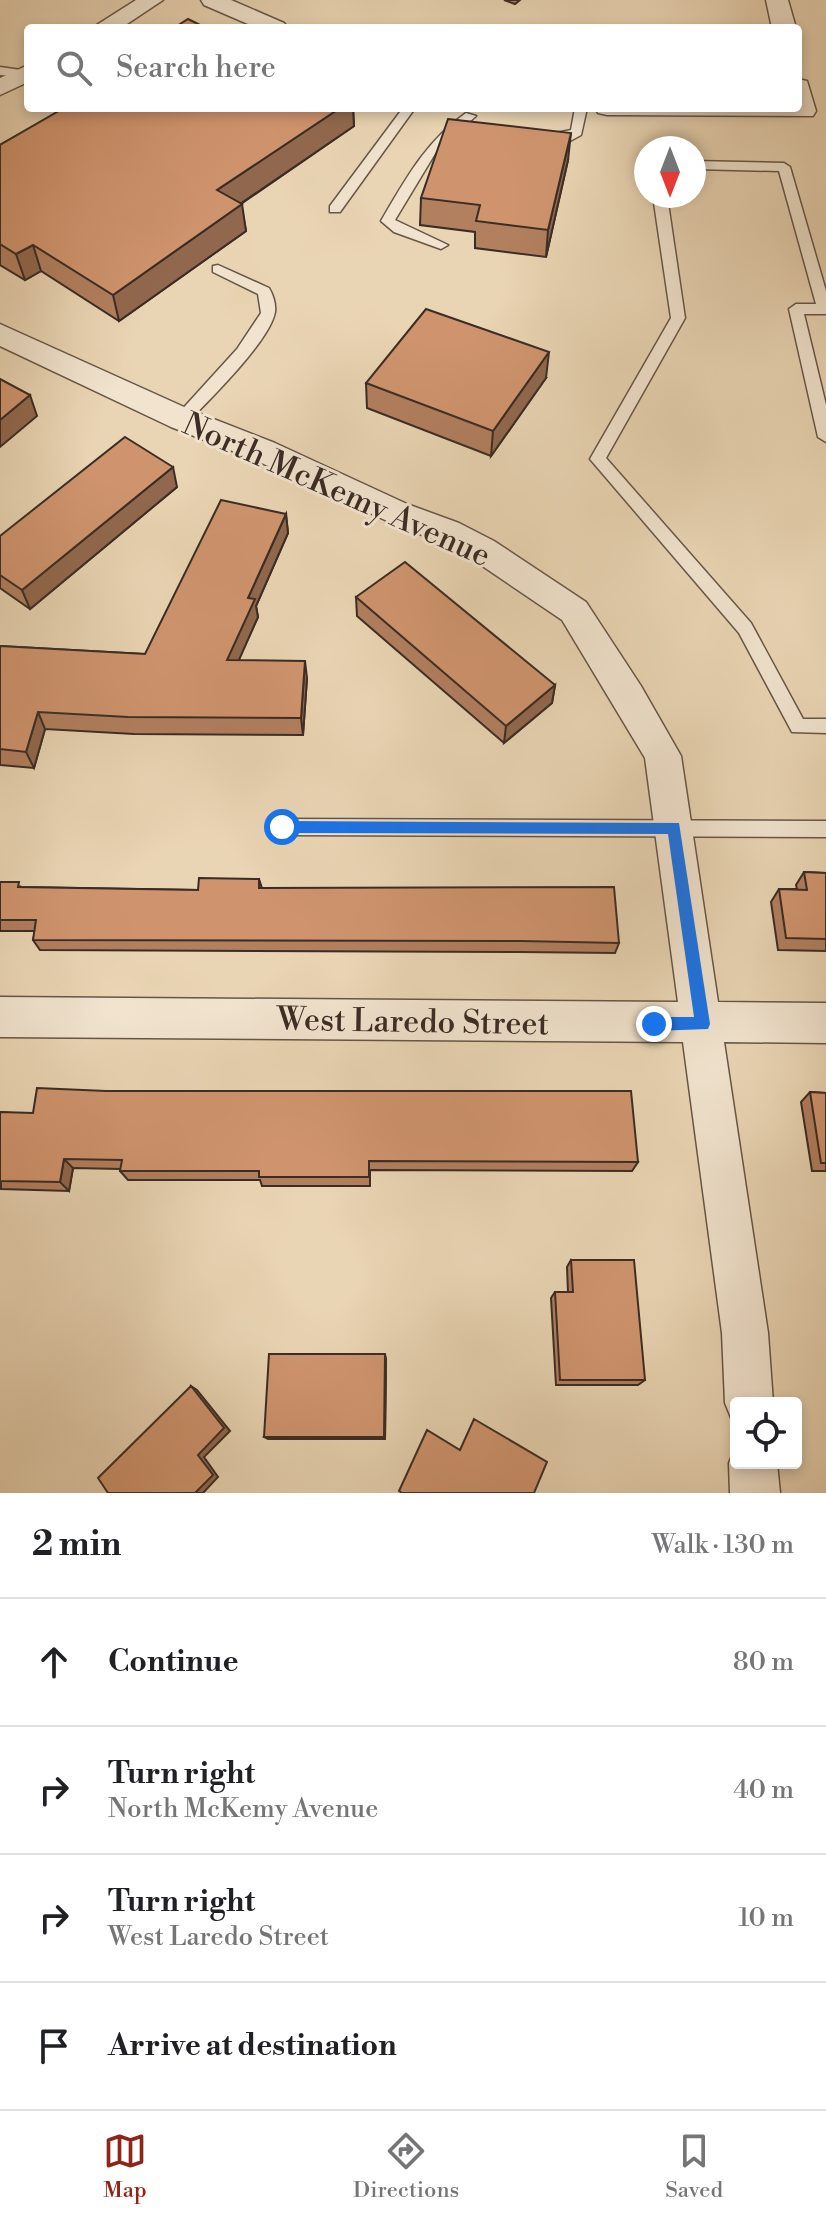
<!DOCTYPE html>
<html lang="en">
<head>
<meta charset="utf-8">
<style>
	:root { --surface:#fff; --page:#f2f2f2; --text:#202124; --muted:#757577; --line:#e0e0e0; --accent:#8f2418 }
	body { margin:0; font-family:"Libre Bodoni",serif; background:var(--page); color:var(--text) }
	.controls { position:absolute; right:24px; bottom:24px; display:grid; overflow:hidden; border-radius:8px; box-shadow:0 4px 12px #0003 }
	.controls button { width:72px; height:72px; display:grid; place-items:center; padding:0; border:0; border-bottom:2px solid var(--line); background:var(--surface); color:var(--text); font:40px sans-serif }
	.compass { position:absolute; left:634px; top:136px; width:72px; height:72px; border-radius:50%; background:var(--surface); box-shadow:0 4px 12px #0003; rotate:180deg }
	.stop { position:absolute; width:24px; height:24px; margin:-18px; border:6px solid #1a73e8; border-radius:50%; background:#fff }
	.stop.end { background:#1a73e8; border-color:#fff; box-shadow:0 2px 8px #0008 }
	.list { margin:0; padding:0; list-style:none }
	h2 { display:flex; justify-content:space-between; align-items:center; height:104px; margin:0; padding:0 32px; font-size:34px }
	h2 small { font-size:26px; font-weight:400; color:var(--muted) }
	.list li { display:grid; grid-template-columns:52px 1fr auto; gap:24px; align-items:center; box-sizing:border-box; height:128px; padding:0 32px; border-top:2px solid var(--line) }
	.list b { display:block; font-size:30px; white-space:nowrap }
	.list p { margin:0; font-size:26px; white-space:nowrap; color:var(--muted) }
	.list em { font-size:26px; font-style:normal; color:var(--muted) }
	.icon { flex:none; width:44px; height:44px; fill:none; stroke:currentColor; stroke-width:2; stroke-linecap:round; stroke-linejoin:round }
	.map { position:relative; flex:none; width:826px; height:1493px; overflow:hidden }
	.search { position:absolute; background:var(--surface); box-shadow:0 4px 12px #0003; left:24px; right:24px; top:24px; height:88px; display:flex; align-items:center; gap:20px; box-sizing:border-box; padding:0 28px; border-radius:8px; color:var(--muted); font-size:30px }
	.sheet { height:616px; background:var(--surface) }
	nav { display:flex; justify-content:space-around; align-items:center; box-sizing:border-box; height:112px; border-top:2px solid var(--line); background:var(--surface); font-size:22px; color:var(--muted) }
	nav a { display:grid; justify-items:center; gap:4px }
	nav .on { color:var(--accent) }
	.map>svg:first-child { display:block }
</style>
</head>
<body>
<div class="map">
<svg width="826" height="1493" viewBox="0 0 826 1493">
	<rect width="100%" height="100%" fill="#e9d4b3"/>
	<filter id="stains"><feTurbulence type="fractalNoise" baseFrequency=".0025" numOctaves="4"/><feColorMatrix values="0 0 0 0 .2 0 0 0 0 .09 0 0 0 0 .02 0 0 0 .5 -.17"/></filter>
	<radialGradient id="worn" r=".72"><stop offset=".6" stop-color="#630" stop-opacity="0"/><stop offset="1" stop-color="#630" stop-opacity=".3"/></radialGradient>
	<g fill="none" stroke-linecap="round" stroke-linejoin="round">
		<g stroke="#665648" stroke-width="3">
			<path id="lane" d="M0 67 28 71V77L0 75Z
				M403 108H415L340 212H330V206Z
				M575 108H587L581 135 570 141 541 142V136L571 130Z
				M466 113 476 116 436 152 395 220 448 245 441 249 394 232 381 221C405 180 426 141 466 113Z
				M694 161 784 163 790 167 826 291V314H804L826 405V442L818 437 789 309 796 304H816L779 171 694 169Z
				M653 196H667L685 318 606 458 751 623 803 719H826V733L792 732 739 633 590 459 671 318Z
				M218 265 269 288C273 295 276 304 275 312 270 341 209 400 187 423L182 424 174 419 177 415 237 349 261 313 258 294 213 272V266Z
				M282 819 826 821V837L282 835 275 833 273 827 275 821Z"/>
		</g>
		<g stroke="#665648" stroke-width="3">
			<path id="street" d="M136 0H163L121 28H92Z
				M201 0H231L284 23 288 28H257L204 5Z
				M766 0H788L796 28H772Z
				M28 65V82L0 95V78Z
				M798 79 807 81 816 111 813 116 607 115 598 113 595 108H798Z
				M0 324 193 411 275 443 407 504 459 523 494 541 586 602 641 686 681 756 718 1002 826 1003V1043L724 1042 768 1333 773 1403H736V1421L732 1420 725 1403 722 1333 683 1042 0 1037V997L678 1002 645 758 562 620 472 559 437 541 385 520 253 459 171 427 0 346Z
				M736 1446V1463H777L780 1493H730L729 1463Z"/>
		</g>
		<use href="#lane" fill="#f1e3ce" fill-rule="evenodd"/>
		<use href="#street" fill="#f1e3ce" fill-rule="evenodd"/>
	</g>
	<path fill="#b27f5f" stroke="#3b2c25" stroke-width="2" d="M504 0H520L515 4Z
		M54 108H353L354 126 241 204 246 231 119 321 41 271 25 280 0 265V145L56 113Z
		M568 160 546 257 475 248V232L420 225 421 198Z
		M546 378 491 456 367 408 366 383Z
		M177 487 30 609 0 588V536Z
		M286 514 288 533 256 606 258 617 238 660 307 678 303 735 134 734 45 729 34 768 0 765V646L145 654Z
		M356 597 555 685 552 703 504 743 357 616Z
		M804 872 826 873V951L778 950 771 902 779 889H797L796 885Z
		M259 879 262 888 619 943 615 953 519 952 40 950 33 940 35 931H0V882L22 887 198 890Z
		M810 1092 826 1093V1171H812L801 1102Z
		M0 1112 638 1162 632 1171 370 1170V1186H262L260 1180H128L120 1171 121 1169 73 1168 69 1191 1 1189Z
		M571 1260 645 1380 638 1385H556L551 1298 555 1292H568L567 1267Z
		M386 1359 385 1439H268L264 1437Z"/>
	<path fill="#91684d" stroke="#3b2c25" stroke-width="2" d="M340 108H353L354 126 221 217 217 190Z
		M571 133 568 160 546 257 548 230Z
		M242 204 246 231 119 321 113 295Z
		M33 245 41 271 25 280 16 254Z
		M549 352 546 378 491 456 493 431Z
		M30 395 37 416 0 447V420Z
		M173 467 177 487 30 609 22 590Z
		M286 514 288 533 256 606 258 617 231 678 227 660 248 598Z
		M305 661 307 678 303 735 301 718Z
		M555 685 552 703 504 743 506 726Z
		M38 712 45 729 34 768 26 752Z
		M64 1159 73 1168 69 1191 60 1182Z
		M385 1354 386 1359 385 1439 384 1437Z
		M191 1386 197 1390 230 1431 204 1457 218 1477 203 1493H195L198 1455Z"/>
	<path fill="#cf946e" stroke="#3b2c25" stroke-width="2" d="M188 19 206 28H174Z
		M64 108H340L217 190 242 204 113 295 33 245 16 254 0 244V145Z
		M448 119 571 133 548 230 476 221 480 205 421 198Z
		M426 309 549 352 493 431 366 383Z
		M0 379 30 395 0 420Z
		M125 437 173 467 22 590 0 575V536Z
		M221 500 286 514 248 598 255 599 227 660 305 661 301 718 128 717 38 712 26 752 0 749V646L145 654Z
		M405 562 555 685 506 726 356 597Z
		M804 872 826 873V939L786 938 779 889 807 890Z
		M199 878 259 879V888L614 887 619 943 521 941 33 940 36 920H0V882H19L18 887 198 890Z
		M37 1088 106 1091H631L638 1162 369 1161V1177H259V1171H120L122 1160 64 1159 60 1182 0 1181V1112L33 1113Z
		M810 1092 826 1093V1163H821Z
		M571 1260H634L645 1380H560L555 1292H573Z
		M269 1354H385L384 1437H264Z
		M191 1386 224 1428 198 1455 213 1475 195 1493H108L98 1478Z
		M474 1419 547 1462 534 1493H402L399 1491 427 1430 460 1450Z"/>
	<path fill="#1a73e8" d="M282 821 679 823 710 1024 708 1029 654 1031 646 1024 654 1017H694L668 834 282 833 275 827Z"/>
	<g text-anchor="middle" stroke-width="6" stroke-linejoin="round" paint-order="stroke">
		<g font-size="32" fill="#3b2c25" stroke="#f1e3ce">
			<text transform="translate(337 489) rotate(24)" y="11">North McKemy Avenue</text>
			<text transform="translate(413 1021) rotate(1)" y="11">West Laredo Street</text>
		</g>
	</g>
	<rect width="100%" height="100%" filter="url(#stains)"/>
	<rect width="100%" height="100%" fill="url(#worn)"/>
</svg>
<div class="controls">
<button><svg class="icon" aria-label="locate" viewBox="0 0 24 24"><circle cx="12" cy="12" r="6"/><path d="M12 2v4M12 18v4M2 12h4M18 12h4"/></svg></button>
</div>
<svg class="compass" viewBox="-18 -18 36 36"><path d="M0-13l5 13h-10z" fill="#e53935"/><path d="M0 13l5-13h-10z" fill="#757577"/></svg>
<div class="stop" style="left:282px;top:827px"></div>
<div class="stop end" style="left:654px;top:1024px"></div>
<div class="search"><svg class="icon" aria-label="search" viewBox="0 0 24 24"><circle cx="10" cy="10" r="6"/><path d="M15 15l6 6"/></svg>Search here</div>
</div>
<section class="sheet">
<h2>2 min<small>Walk · 130 m</small></h2>
<ul class="list">
<li><svg class="icon" aria-label="ahead" viewBox="0 0 24 24"><path d="M12 20V5M6 11l6-6 6 6"/></svg><div><b>Continue</b></div><em>80 m</em></li>
<li><svg class="icon" aria-label="right" viewBox="0 0 24 24"><path d="M7 20v-9h11M14 6l5 5-5 5"/></svg><div><b>Turn right</b><p>North McKemy Avenue</p></div><em>40 m</em></li>
<li><svg class="icon" aria-label="right" viewBox="0 0 24 24"><path d="M7 20v-9h11M14 6l5 5-5 5"/></svg><div><b>Turn right</b><p>West Laredo Street</p></div><em>10 m</em></li>
<li><svg class="icon" aria-label="arrive" viewBox="0 0 24 24"><path d="M6 21V4h12l-3 4 3 4H6"/></svg><div><b>Arrive at destination</b></div></li>
</ul>
</section>
<nav>
<a class="on"><svg class="icon" aria-label="map" viewBox="0 0 24 24"><path d="M3 6l6-2 6 2 6-2v14l-6 2-6-2-6 2zM9 4v14M15 6v14"/></svg>Map</a>
<a><svg class="icon" aria-label="directions" viewBox="0 0 24 24"><path d="M12 3l9 9-9 9-9-9zM9 14v-3h6M13 9l2 2-2 2"/></svg>Directions</a>
<a><svg class="icon" aria-label="saved" viewBox="0 0 24 24"><path d="M7 4h10v16l-5-4-5 4z"/></svg>Saved</a>
</nav>
</body>
</html>
